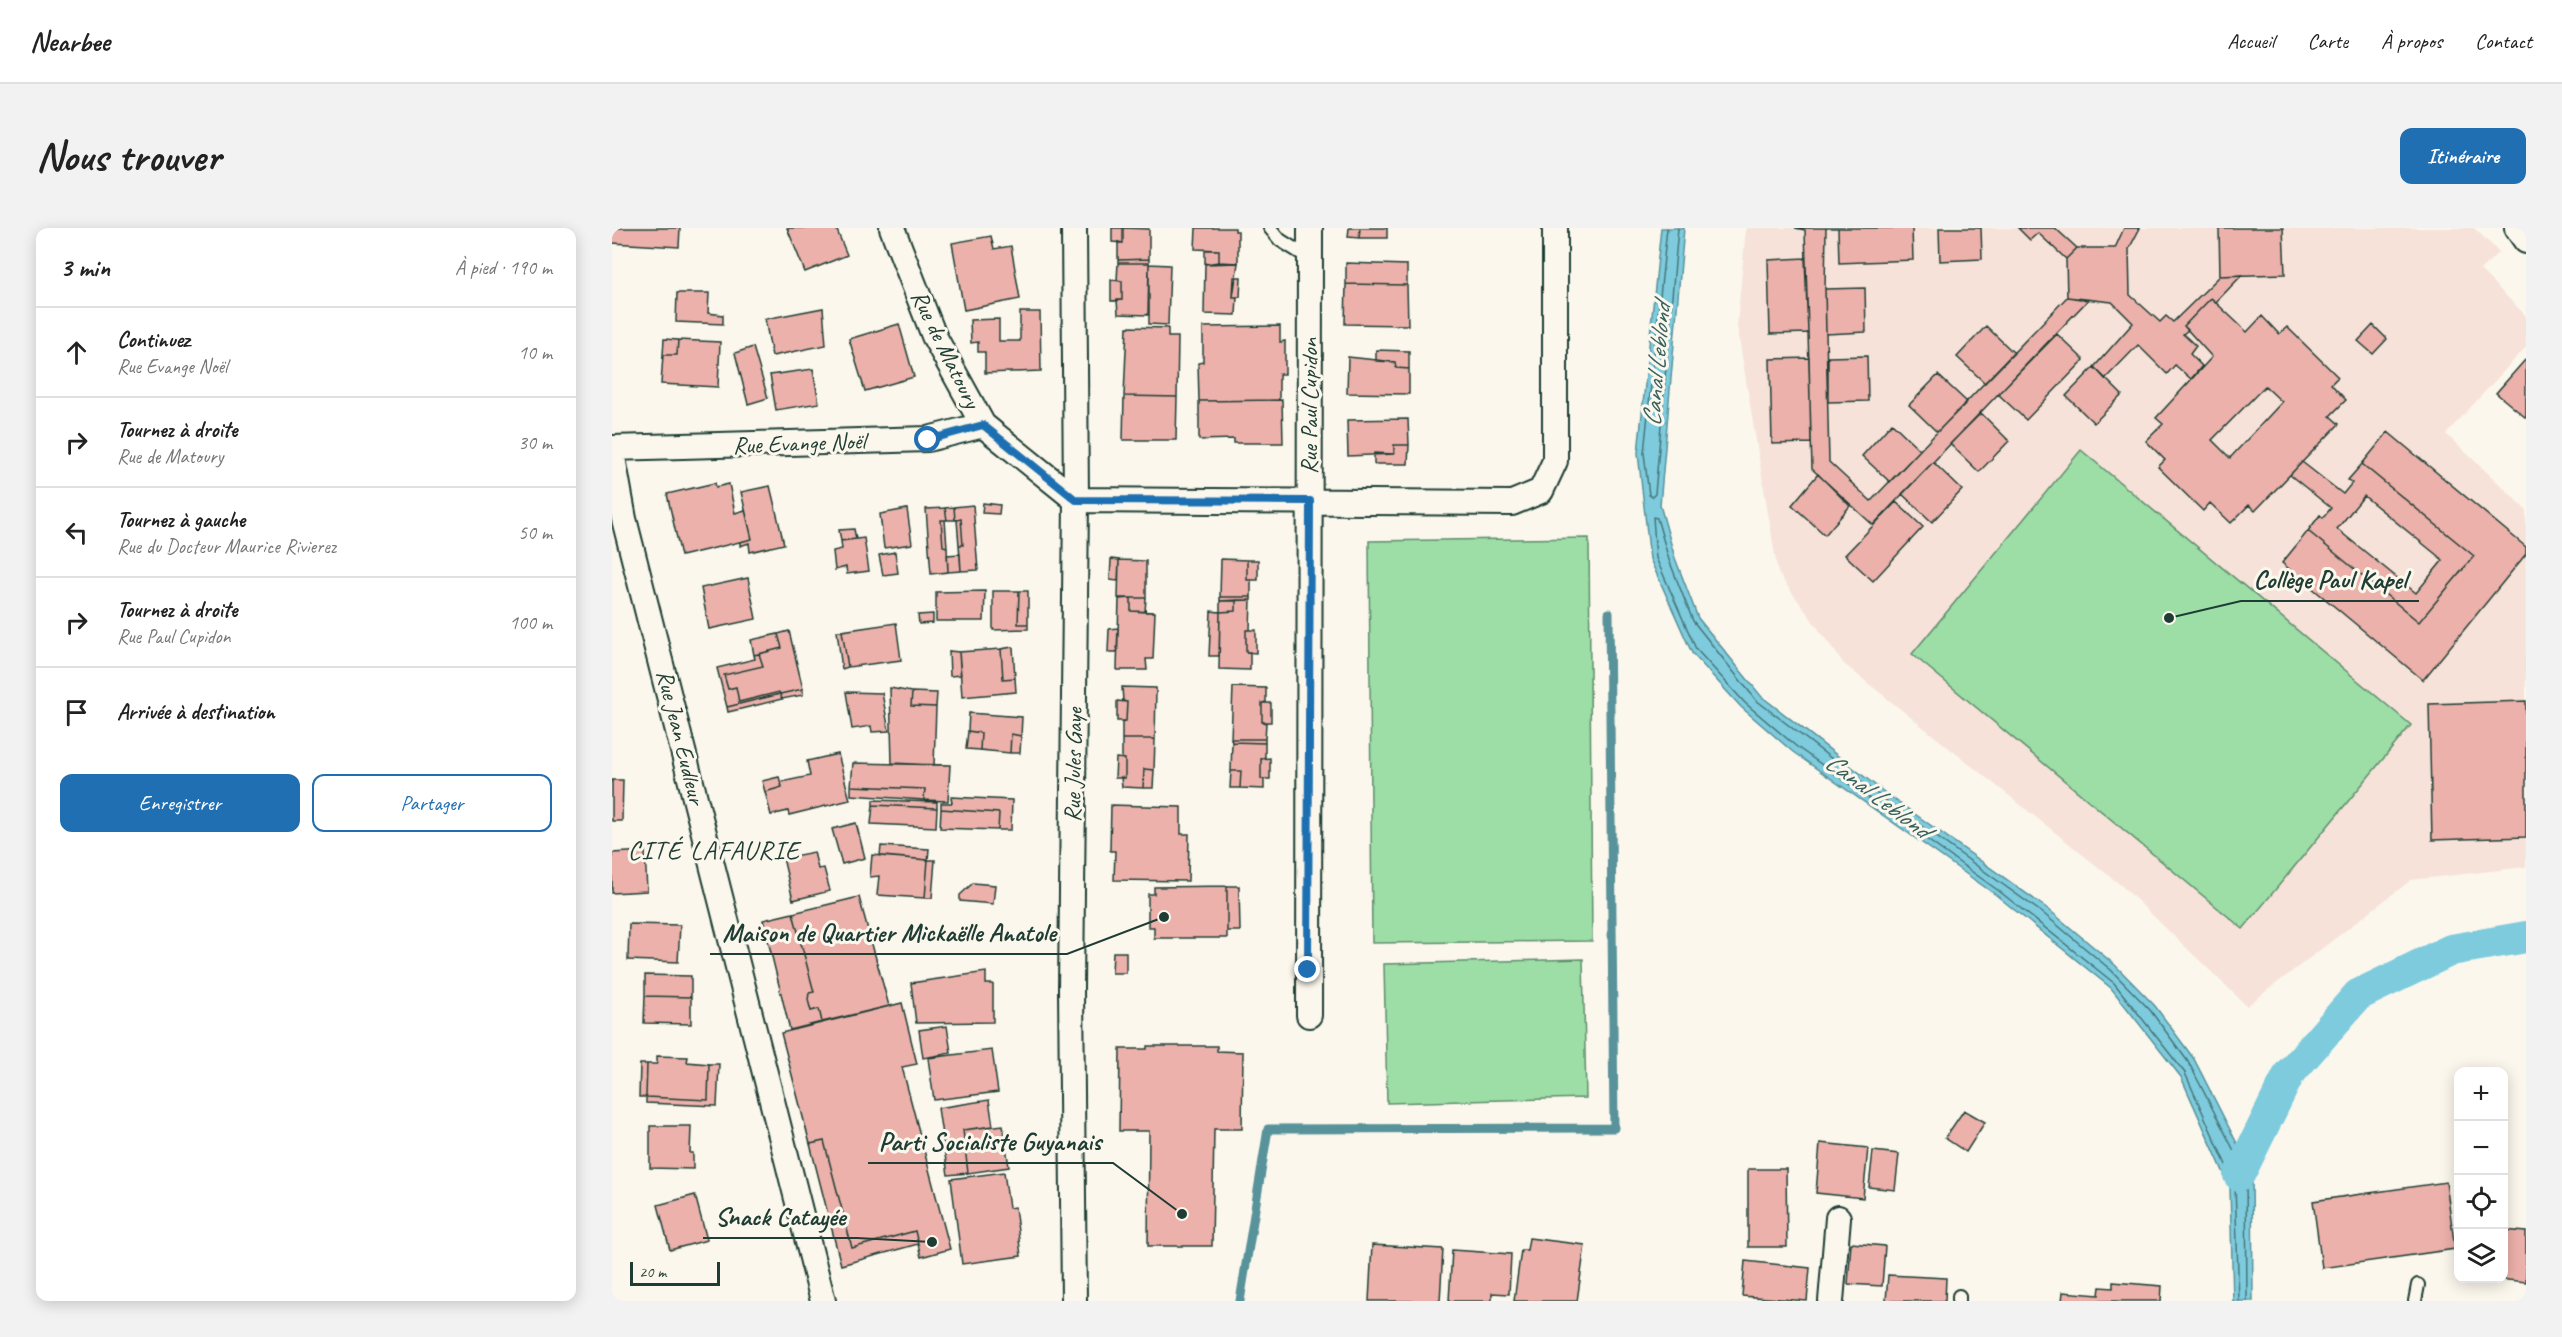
<!DOCTYPE html>
<html lang="fr">
<head>
<meta charset="utf-8">
<style>
	:root { --surface:#fff; --page:#f2f2f2; --text:#222; --muted:#767676; --line:#e0e0e0; --accent:#1f6fb2 }
	body { margin:0; font-family:Caveat,sans-serif; background:var(--page); color:var(--text) }
	.controls { position:absolute; right:18px; bottom:18px; display:grid; overflow:hidden; border-radius:12px; box-shadow:0 3px 15px #0003 }
	.controls button { width:54px; height:54px; display:grid; place-items:center; padding:0; border:0; border-bottom:2px solid var(--line); background:var(--surface); color:var(--text); font:30px sans-serif }
	.scale { position:absolute; left:18px; bottom:15px; width:90px; box-sizing:border-box; padding-left:6px; border:3px solid #1f3d34; border-top:0; font-size:16px; line-height:21px; white-space:nowrap; color:#1f3d34; -webkit-text-stroke:4px #fbf7ec; paint-order:stroke }
	.stop { position:absolute; width:18px; height:18px; margin:-14px; border:4px solid #1f6fb2; border-radius:50%; background:#fff }
	.stop.end { background:#1f6fb2; border-color:#fff; box-shadow:0 2px 6px #0008 }
	.list { margin:0; padding:0; list-style:none }
	h2 { display:flex; justify-content:space-between; align-items:center; height:78px; margin:0; padding:0 24px; font-size:26px }
	h2 small { font-size:20px; font-weight:400; color:var(--muted) }
	.list li { display:grid; grid-template-columns:39px 1fr auto; gap:18px; align-items:center; box-sizing:border-box; height:90px; padding:0 24px; border-top:2px solid var(--line) }
	.list b { display:block; font-size:22px; white-space:nowrap }
	.list p { margin:0; font-size:20px; white-space:nowrap; color:var(--muted) }
	.list em { font-size:20px; font-style:normal; color:var(--muted) }
	.actions { display:flex; gap:12px; padding:18px 24px }
	.actions a { flex:1; padding:14px 0; border:2px solid var(--accent); border-radius:12px; text-align:center; font-size:21px; color:var(--accent) }
	.actions .main { background:var(--accent); color:#fff }
	.icon { flex:none; width:33px; height:33px; fill:none; stroke:currentColor; stroke-width:2; stroke-linecap:round; stroke-linejoin:round }
	.map { position:relative; flex:none; width:1914px; height:1073px; overflow:hidden; border-radius:12px }
	header { display:flex; align-items:center; gap:36px; box-sizing:border-box; height:84px; padding:0 30px; background:var(--surface); border-bottom:2px solid var(--line) }
	header strong { font-size:28px }
	nav { display:flex; gap:33px; margin-inline-start:auto; font-size:21px }
	.intro { display:flex; align-items:center; justify-content:space-between; box-sizing:border-box; height:144px; padding:0 36px }
	h1 { margin:0; font-size:42px }
	.button { padding:15px 27px; border-radius:12px; background:var(--accent); color:#fff; font-size:21px; font-weight:700 }
	main { display:flex; gap:36px; padding:0 36px }
	aside { flex:1; background:var(--surface); border-radius:12px; box-shadow:0 3px 15px #0003 }
	.map>svg:first-child { display:block }
</style>
</head>
<body>
<header>
<strong>Nearbee</strong>
<nav><a>Accueil</a><a>Carte</a><a>À propos</a><a>Contact</a></nav>
</header>
<div class="intro"><h1>Nous trouver</h1><a class="button">Itinéraire</a></div>
<main>
<aside>
<h2>3 min<small>À pied · 190 m</small></h2>
<ul class="list">
<li><svg class="icon" aria-label="ahead" viewBox="0 0 24 24"><path d="M12 20V5M6 11l6-6 6 6"/></svg><div><b>Continuez</b><p>Rue Evange Noël</p></div><em>10 m</em></li>
<li><svg class="icon" aria-label="right" viewBox="0 0 24 24"><path d="M7 20v-9h11M14 6l5 5-5 5"/></svg><div><b>Tournez à droite</b><p>Rue de Matoury</p></div><em>30 m</em></li>
<li><svg class="icon" aria-label="left" viewBox="0 0 24 24"><path d="M17 20v-9H6M10 6l-5 5 5 5"/></svg><div><b>Tournez à gauche</b><p>Rue du Docteur Maurice Rivierez</p></div><em>50 m</em></li>
<li><svg class="icon" aria-label="right" viewBox="0 0 24 24"><path d="M7 20v-9h11M14 6l5 5-5 5"/></svg><div><b>Tournez à droite</b><p>Rue Paul Cupidon</p></div><em>100 m</em></li>
<li><svg class="icon" aria-label="arrive" viewBox="0 0 24 24"><path d="M6 21V4h12l-3 4 3 4H6"/></svg><div><b>Arrivée à destination</b></div></li>
</ul>
<div class="actions"><a class="main">Enregistrer</a><a>Partager</a></div>
</aside>
<div class="map">
<svg width="1914" height="1073" viewBox="0 0 1914 1073">
	<rect width="100%" height="100%" fill="#fbf7ec"/>
	<filter id="ink" filterUnits="userSpaceOnUse"><feTurbulence type="fractalNoise" baseFrequency=".0167" numOctaves="2"/><feDisplacementMap in="SourceGraphic" scale="12" xChannelSelector="R" yChannelSelector="G"/><feConvolveMatrix kernelMatrix="1 2 1 2 8 2 1 2 1" color-interpolation-filters="sRGB"/></filter>
	<g filter="url(#ink)">
		<path fill="#f6e2d8" d="M1134 0H1862L1887 24 1868 42 1914 88V119L1834 206 1914 281V639L1799 652 1635 778 1510 658 1232 436 1166 345 1125 98Z"/>
		<path fill="#9ddda6" stroke="#5e8d6d" stroke-width="1.5" d="M1469 222 1799 497 1631 701 1300 426Z
			M977 310 980 713 760 715 757 313Z
			M971 731 974 870 775 875 772 736Z"/>
		<path fill="#7ecbde" stroke="#58929a" stroke-width="1.5" d="M1049 0H1072L1048 277 1063 330 1086 390 1149 468 1272 564 1436 681 1503 737 1543 778 1582 831 1640 945 1641 1073H1621L1618 959 1569 849 1499 760 1384 667 1181 524 1129 479 1080 425 1038 331 1026 225Z"/>
		<g fill="none" stroke-linecap="round" stroke-linejoin="round">
			<path stroke="#457678" stroke-width="1.5" d="M1055 0 1032 225 1037 267 1040 269 1043 266 1066 0
				M1627 1073 1623 957 1573 845 1502 755 1387 663 1185 519 1133 475 1084 421 1044 330 1041 289 1045 290 1057 332 1081 393 1144 472 1269 569 1432 686 1499 742 1538 782 1577 835 1634 946 1635 1073"/>
			<path stroke="#58929a" stroke-width="9" d="M628 1073 656 901 1002 900 997 385"/>
			<path stroke="#7ecbde" stroke-width="32" d="M1627 947 1677 846 1746 767 1839 722 1914 709"/>
		</g>
		<path fill="#ecb1aa" stroke="#1f3d34" stroke-width="1.5" fill-rule="evenodd" d="M0 0H68L67 19 0 15Z
			M175 0H224L235 27 193 44Z
			M500 0H511V15L500 14Z
			M511 0 537 1V31L506 32V14L511 15Z
			M584 0H623V3H626V35L607 34V22L583 21Z
			M737 0H748L747 10 736 9Z
			M748 0H775V10H747Z
			M1183 0H1238H1214L1213 61 1217 234 1259 273 1455 69 1476 72 1261 297 1200 241 1193 2Z
			M1226 0H1300L1301 32 1227 35Z
			M1327 0H1369L1370 31 1328 33Z
			M1406 0H1443L1465 20 1454 31 1426 5 1418 12Z
			M1512 0H1528L1517 21 1518 67 1548 94 1554 88 1561 94 1608 48 1630 47 1604 74 1599 70 1572 98 1576 102 1571 106 1584 118 1578 126 1590 138 1579 151 1563 137 1555 146 1526 117 1493 151 1482 139 1521 95 1500 74 1455 69 1454 31 1465 20H1503Z
			M1607 0H1671L1673 46 1608 48Z
			M379 8 382 21 399 18 408 71 352 82 340 15Z
			M593 22H607V34L593 36Z
			M1193 30 1196 105 1158 106 1156 32Z
			M537 31V35H506V32Z
			M506 35H537L536 87 506 86 505 72H510V53L505 52Z
			M626 35 621 69H625L624 87 592 86 593 36Z
			M734 35 795 37V57L734 56Z
			M537 36 558 37 556 97 537 96Z
			M622 49H629L628 69H621Z
			M499 52 510 53V72L499 73Z
			M734 56 795 57 796 97 733 96Z
			M1253 60 1254 104 1214 106 1213 61Z
			M65 65H97L96 85 111 87V96L64 94Z
			M1599 70 1635 104 1650 88 1667 106 1675 99 1726 149 1719 156 1734 172 1718 188 1727 196 1643 283 1637 277 1619 295 1598 275 1591 283 1546 239 1553 232 1534 213 1551 196 1544 190 1600 129 1572 98ZM1653 158 1670 174 1618 230 1600 212Z
			M211 80 214 117 160 128 153 91Z
			M408 84H428L429 143 373 145V124H366V114L359 115 358 92 387 91V113H408Z
			M287 96 302 149 253 163 237 111Z
			M1761 97 1775 111 1761 126 1746 113Z
			M668 98V114L673 113V146H667V172L587 173 586 135 591 134V99Z
			M1374 98 1402 125 1373 155 1345 129Z
			M515 99 556 100V109H566L565 169 512 168Z
			M1445 106 1472 132 1414 192 1386 166Z
			M52 111 66 112 65 127H51Z
			M66 112 108 114 106 159 49 156 51 127H65Z
			M141 119 156 170 136 176 123 125Z
			M764 122 797 123V141L784 140 783 134 764 133Z
			M1255 128 1256 173 1216 174V129Z
			M736 129 783 134 784 140 797 141V166L735 165Z
			M1197 130 1199 215 1160 216 1158 131Z
			M1913 132 1914 133V190L1884 165Z
			M1482 139 1510 167 1482 195 1454 168Z
			M201 141 207 175 164 182 158 147Z
			M1326 147 1355 174 1325 204 1297 177Z
			M512 168 565 169 564 212H511Z
			M670 172 671 215H622V211L587 212V173Z
			M1369 185 1397 213 1367 244 1338 216Z
			M796 191 797 217H782V226L736 228 735 192Z
			M1280 195 1308 222 1278 254 1250 228Z
			M1776 204 1914 319V326L1811 452 1670 335 1696 303 1807 394 1862 328 1750 236Z
			M782 217H797L796 236H762V225L782 226Z
			M1321 234 1350 262 1320 294 1290 266Z
			M1690 234 1731 266 1740 255 1736 252 1750 236 1862 328 1807 394 1696 303 1708 287 1711 290 1719 280 1678 247ZM1752 268 1831 332 1804 365 1725 301Z
			M1206 246 1238 278 1213 307 1180 277Z
			M103 255 104 259 117 256 123 285 133 282 140 311 69 328 55 266Z
			M158 258 172 316 138 324 137 315 128 318V314L140 311 129 264Z
			M1284 274 1311 299 1261 353 1233 327Z
			M371 275 388 277 387 286 370 285Z
			M361 277 366 342 349 343 347 317H351L349 291 343 292 342 279Z
			M342 279 343 292H335L333 280Z
			M333 280 335 292H329L331 318 335 319 336 344 319 346 314 281Z
			M295 281 300 316 272 320 268 286Z
			M349 291 351 317H347L345 292Z
			M329 292H333L335 319 331 318Z
			M242 301 244 311 229 313 227 302Z
			M252 310 257 343 235 346 234 339 223 342 221 323 230 321 229 313Z
			M283 324 286 345 271 347 267 327Z
			M348 326 349 343 336 344 335 327Z
			M499 331 507 332 506 353 498 352Z
			M609 331 635 332V352H639V369H608Z
			M507 332 534 333V370H506Z
			M635 332H646V352H635Z
			M136 350 144 391 97 401 89 360Z
			M373 363 372 393H324V364Z
			M381 363H407L406 396H416V401L381 402Z
			M407 363H416V396H406Z
			M608 369H639V372L608 373Z
			M519 370H534L533 384 519 383Z
			M519 370V383L543 384 541 431H534L535 442H505L507 371Z
			M624 372V383L608 384V373Z
			M624 372H639L638 402H634V424H638V442L607 441 608 384 624 383Z
			M599 383 608 384 607 428H597Z
			M321 386V395L307 396 306 387Z
			M284 395 289 432 236 439 230 403Z
			M506 400 505 424H496L497 401Z
			M634 402H644V425L634 424Z
			M177 403 191 461 168 466 167 464 127 474 124 459 116 461 112 447 151 438 147 426 170 420 166 406Z
			M225 403H230L236 439 230 441Z
			M166 406 170 420 142 427 139 412Z
			M401 419 403 450 391 451 389 421Z
			M389 421 391 451 403 450 404 464 350 469 347 424Z
			M337 423 347 424 349 447 338 448Z
			M147 426 151 438 112 447 116 461 124 459 127 474 167 464 168 466 115 479 105 440 143 431 142 427Z
			M510 459 544 460 543 511H510V494L514 493 515 474 511 473Z
			M621 459 654 460V474L650 475V494L654 495 653 511H619Z
			M278 460 300 464 299 478 324 479 322 537 280 535Z
			M191 461V467L170 471 168 466Z
			M234 464 270 465 277 503 260 504 259 498 240 501Z
			M300 464 325 465 324 479 299 478Z
			M168 466 170 471 116 484 115 479Z
			M505 473 515 474 514 493H505Z
			M1914 473V609L1820 612 1817 476Z
			M650 475H659V494H650Z
			M357 485 410 489 409 508 399 506 398 525 368 522 369 505 356 503Z
			M356 503 369 505 368 522 354 521Z
			M399 506 409 508 408 525H398Z
			M510 511H543L542 542 532 541 531 560 510 559 509 549 513 550V531H510Z
			M619 511H653V515L620 514Z
			M620 514 653 515V529L649 531V551H652V561L628 560 629 543H619Z
			M226 526 238 572 177 587 176 583 159 587 153 564 170 559 169 554 198 548 195 533Z
			M504 530 513 531V550H503Z
			M658 530V551H649V531Z
			M241 535 338 537 336 573 312 572 313 561 239 558Z
			M532 541 542 542 541 560H531Z
			M619 543H629L628 560H618Z
			M167 549 170 559 153 564 150 553Z
			M0 552H11L10 593H0Z
			M239 558 313 561 312 572 239 567Z
			M339 569 400 572 399 602H386L387 585 329 581V575H340Z
			M261 572 325 574V580L261 577Z
			M261 577 325 580 324 599 259 596Z
			M499 577 569 579V606H577L576 653 502 652 503 623H498Z
			M329 581 387 585 386 602 328 600Z
			M244 595 253 630 230 636 220 601Z
			M269 618 317 621 316 632 268 628Z
			M33 623 35 663 0 665V625Z
			M202 624 206 641 212 640 218 663 181 672 171 630Z
			M260 627 316 632 313 670 265 667 267 648 258 649Z
			M316 632H323L320 670H313Z
			M361 655 383 657 381 676 348 673V667Z
			M615 658V710H542V699H536V666H542V659Z
			M615 658H627L628 703H615Z
			M247 669 277 778 210 794 207 781 199 783 196 772 197 765 202 764 181 685Z
			M181 685 202 764 197 765 196 772 199 783 207 781 210 794 178 802 151 692Z
			M17 696 68 697 66 734 16 732Z
			M501 724H514V745H500Z
			M374 744V756H381V794L304 795 299 755Z
			M33 747 79 748V769L33 768Z
			M33 768 79 769V796L32 795Z
			M290 775 305 836 290 839 338 1021 309 1029 303 1003 240 1020 212 913 198 916 169 805Z
			M335 798 339 825 311 830 307 802Z
			M535 818H605V823L631 824 630 901H602L600 1018H536L537 903H507L508 821H535Z
			M380 822 386 864 322 872 316 830Z
			M45 828 76 829 75 834 97 836 96 872 34 869 35 836H45Z
			M28 836H35L34 869H27Z
			M97 836H107L105 878 34 875V869L96 872Z
			M377 872 381 898 351 902 356 945 336 947 326 880Z
			M1352 882 1373 894 1354 924 1333 910Z
			M391 897 397 939 356 945 351 902Z
			M38 898H79L78 925H81V941L38 940Z
			M212 913 240 1020 303 1003 306 1016 229 1037 198 916Z
			M1208 915 1256 920 1251 970 1204 965Z
			M1261 923 1287 926 1283 962 1257 959Z
			M1136 941H1174L1175 1019H1136Z
			M392 944 397 980 403 979 409 1028 350 1036 339 951Z
			M1834 954 1843 1021 1710 1040 1701 973Z
			M83 967 95 1012 58 1022 46 977Z
			M1892 1002 1914 1004V1054L1877 1050H1892Z
			M917 1010 973 1017 965 1073H902L909 1022H915Z
			M1239 1015 1273 1018 1270 1058 1236 1056Z
			M760 1017 831 1021 828 1073H757Z
			M840 1022 899 1026 897 1066 880 1065V1073H837Z
			M1133 1033 1198 1040 1195 1073 1130 1068Z
			M1276 1047 1334 1050 1333 1073H1274Z
			M1501 1054 1550 1058 1549 1073H1450L1451 1064 1487 1067 1488 1059 1501 1060Z"/>
		<g fill="none" stroke-linecap="round" stroke-linejoin="round">
			<g stroke="#1f3d34" stroke-width="16">
				<path id="lane" d="M658 0 668 12 697 30
					M1347 1073V1068
					M1803 1073 1806 1057"/>
			</g>
			<g stroke="#1f3d34" stroke-width="28">
				<path id="street" d="M280 0 322 108 371 197 464 272
					M1905 0 1914 13
					M0 220 316 211 371 197
					M0 224 12 291 211 1073
					M464 272 900 275 929 263 943 233V0
					M697 787 698 0
					M462 1073 459 761 464 272 462 0
					M1219 1073 1226 990"/>
			</g>
			<use href="#lane" stroke="#fbf7ec" stroke-width="12"/>
			<use href="#street" stroke="#fbf7ec" stroke-width="24"/>
		</g>
	</g>
	<g fill="none" stroke-linecap="round" stroke-linejoin="round" filter="url(#ink)">
		<path stroke="#1f6fb2" stroke-width="8" d="M316 212 371 197 464 272 698 273 696 742"/>
	</g>
	<g text-anchor="middle" stroke-width="6" stroke-linejoin="round" paint-order="stroke">
		<g font-size="24" fill="#1f3d34" stroke="#fbf7ec">
			<text transform="translate(334 121) rotate(64)" y="8">Rue de Matoury</text>
			<text transform="translate(697 178) rotate(-90)" y="8">Rue Paul Cupidon</text>
			<text transform="translate(187 215) rotate(-2)" y="8">Rue Evange Noël</text>
			<text transform="translate(69 509) rotate(76)" y="8">Rue Jean Eudleur</text>
			<text transform="translate(461 537) rotate(-89)" y="8">Rue Jules Gaye</text>
		</g>
		<g font-size="26" font-style="italic" fill="#37605e" stroke="#fbf7ec">
			<text transform="translate(1044 137) rotate(-85)" y="9">Canal Leblond</text>
			<text transform="translate(1266 567) rotate(37)" y="9">Canal Leblond</text>
		</g>
		<g font-size="26" letter-spacing="1.5" fill="#1f3d34" stroke="#fbf7ec">
			<text x="102" y="631">CITÉ LAFAURIE</text>
		</g>
	</g>
	<path fill="none" stroke="#1f3d34" stroke-width="2" d="M1557 390L1629 373H1807M552 689L455 726H98M570 986L501 935H256M320 1014L245 1010H91"/>
	<g fill="#1f3d34" stroke="#fbf7ec" stroke-width="2">
		<circle cx="1557" cy="390" r="6"/>
		<circle cx="552" cy="689" r="6"/>
		<circle cx="570" cy="986" r="6"/>
		<circle cx="320" cy="1014" r="6"/>
	</g>
	<g font-size="26" text-anchor="middle" font-weight="bold" fill="#1f3d34" stroke="#fbf7ec" stroke-width="6" stroke-linejoin="round" paint-order="stroke">
		<text x="1718" y="360">Collège Paul Kapel</text>
		<text x="277" y="713">Maison de Quartier Mickaëlle Anatole</text>
		<text x="378" y="922">Parti Socialiste Guyanais</text>
		<text x="168" y="997">Snack Catayée</text>
	</g>
</svg>
<div class="controls">
<button>+</button>
<button>−</button>
<button><svg class="icon" aria-label="locate" viewBox="0 0 24 24"><circle cx="12" cy="12" r="6"/><path d="M12 2v4M12 18v4M2 12h4M18 12h4"/></svg></button>
<button><svg class="icon" aria-label="layers" viewBox="0 0 24 24"><path d="M12 4l9 5-9 5-9-5zM3 14l9 5 9-5"/></svg></button>
</div>
<div class="scale">20 m</div>
<div class="stop" style="left:316px;top:212px"></div>
<div class="stop end" style="left:696px;top:742px"></div>
</div>
</main>
</body>
</html>
